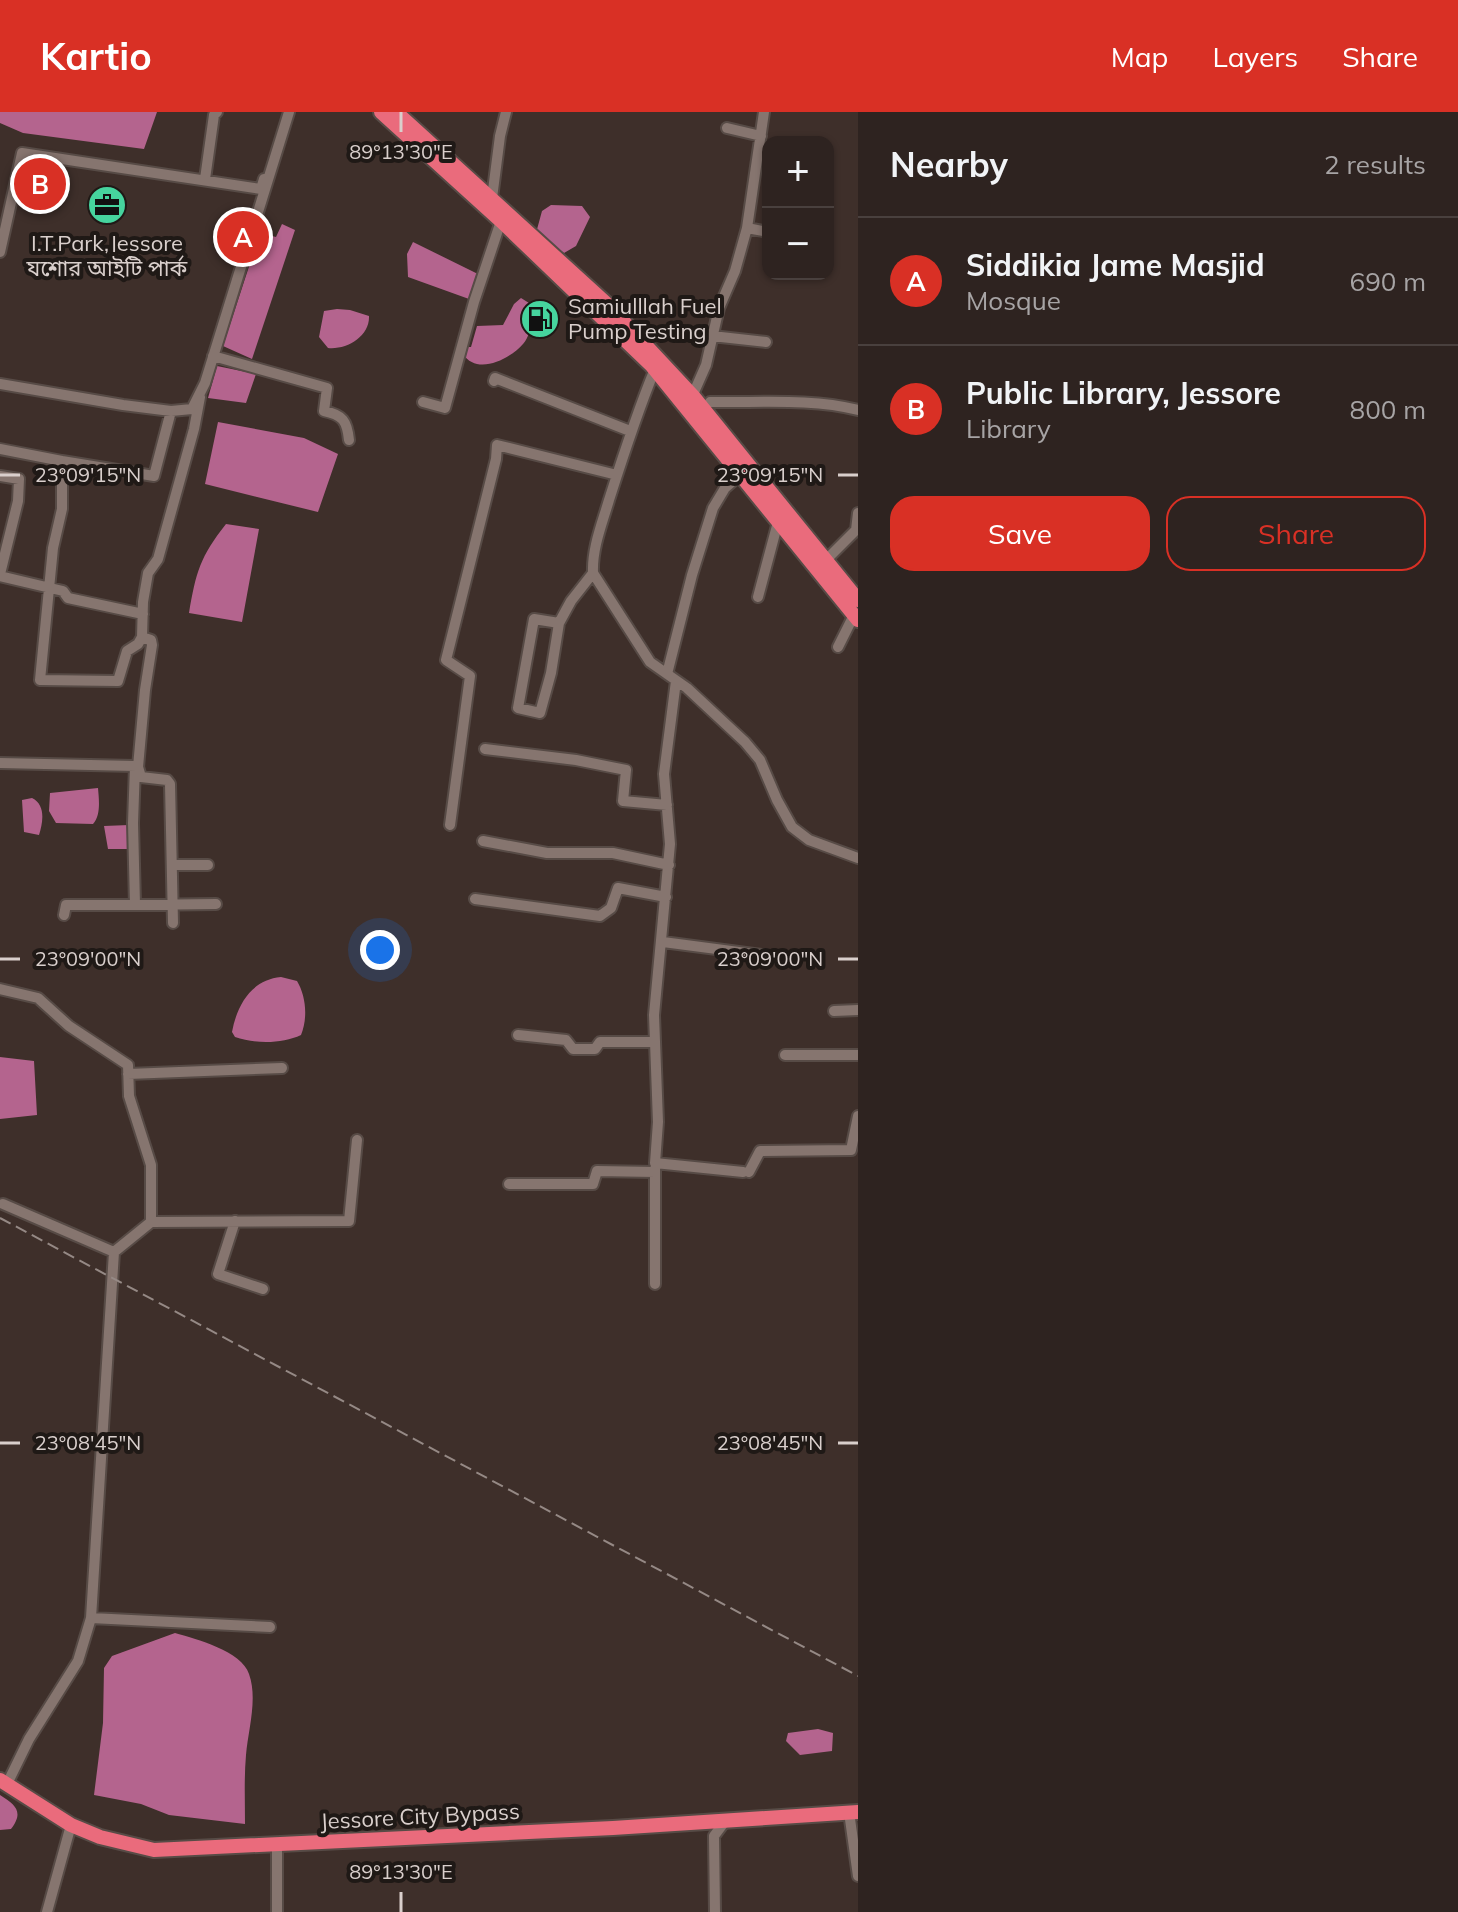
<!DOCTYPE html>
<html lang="en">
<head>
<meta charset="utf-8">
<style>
	:root { --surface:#2e2320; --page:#3a2f2d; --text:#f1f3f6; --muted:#a7a4a5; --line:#49403e; --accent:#d93025 }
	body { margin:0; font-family:Mulish,"Noto Sans Bengali",sans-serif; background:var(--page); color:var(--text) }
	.controls { position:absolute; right:24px; top:24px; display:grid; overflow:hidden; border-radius:16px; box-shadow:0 2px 6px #0004 }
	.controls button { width:72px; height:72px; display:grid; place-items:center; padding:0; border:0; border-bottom:2px solid var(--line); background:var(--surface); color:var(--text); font:40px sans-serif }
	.you { position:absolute; left:380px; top:838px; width:28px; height:28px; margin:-20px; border:6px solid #fff; border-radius:50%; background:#1a73e8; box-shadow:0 0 0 12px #1a73e833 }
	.badge { display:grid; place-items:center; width:52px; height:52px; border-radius:50%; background:var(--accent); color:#fff; font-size:26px; font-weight:700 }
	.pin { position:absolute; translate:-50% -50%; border:4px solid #fff; box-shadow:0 2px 8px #0006 }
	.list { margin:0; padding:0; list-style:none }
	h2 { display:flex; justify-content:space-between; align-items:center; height:104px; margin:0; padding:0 32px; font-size:34px }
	h2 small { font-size:26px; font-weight:400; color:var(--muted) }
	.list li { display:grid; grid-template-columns:52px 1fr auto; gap:24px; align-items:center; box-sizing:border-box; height:128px; padding:0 32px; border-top:2px solid var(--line) }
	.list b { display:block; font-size:30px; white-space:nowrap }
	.list p { margin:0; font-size:26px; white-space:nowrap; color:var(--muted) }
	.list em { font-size:26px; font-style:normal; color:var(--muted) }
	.actions { display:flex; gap:16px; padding:24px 32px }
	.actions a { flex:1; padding:18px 0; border:2px solid var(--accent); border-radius:24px; text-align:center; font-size:28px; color:var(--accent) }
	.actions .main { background:var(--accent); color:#fff }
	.map { position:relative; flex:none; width:858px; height:1800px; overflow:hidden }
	header { display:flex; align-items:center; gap:48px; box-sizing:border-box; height:112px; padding:0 40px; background:var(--accent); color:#fff }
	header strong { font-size:38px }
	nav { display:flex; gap:44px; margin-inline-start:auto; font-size:28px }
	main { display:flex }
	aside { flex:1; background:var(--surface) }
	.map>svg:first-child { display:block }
</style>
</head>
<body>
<header>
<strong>Kartio</strong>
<nav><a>Map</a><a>Layers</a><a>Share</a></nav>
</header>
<main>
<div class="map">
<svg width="858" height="1800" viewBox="0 0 858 1800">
	<rect width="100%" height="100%" fill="#3e2f2a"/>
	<path fill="#b4648e" d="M0 0H157L144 37 23 21 0 11Z
		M551 93 582 94 590 105 576 134 564 141 536 121 542 99Z
		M282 112 295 118 252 247 223 234 260 121 276 125Z
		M413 130 480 163 469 187 408 165 407 142Z
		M521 186 545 201C541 206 536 210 532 216 528 221 528 227 523 232 510 247 477 264 463 242L466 235H471L477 214 503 213 514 192Z
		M337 197 350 198 369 204C370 224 347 238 328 236L319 225 324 199Z
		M217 254 256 262 246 291 208 286Z
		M218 310 304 326 338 342 318 400 205 372Z
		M226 412 259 417 242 510 189 501C196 460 200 445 226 412Z
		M98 676C99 688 101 703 93 712L56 711 49 699 50 681Z
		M32 686C46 693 43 710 39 723L24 720 22 688Z
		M129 713V737H108L104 714Z
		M281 865 297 869C306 884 308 906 301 923 282 932 255 932 235 925L232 920C237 893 251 868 281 865Z
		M0 945 34 949 37 1003 0 1007Z
		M175 1521C196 1527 242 1539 249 1562 258 1587 248 1618 246 1643 244 1666 245 1689 245 1712L169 1703 141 1692 94 1683 103 1611 104 1556 112 1544Z
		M818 1617 833 1621 832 1639 800 1643 786 1629 788 1621Z
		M0 1683C16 1693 24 1700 11 1717L0 1718Z"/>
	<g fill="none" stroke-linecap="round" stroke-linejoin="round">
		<g stroke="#574b46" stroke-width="14">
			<path id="minor" d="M727 16 761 24
				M205 67 214 3 217 0
				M492 86 500 24 506 0
				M747 116 768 120
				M0 140 22 41 261 77 264 67
				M712 224 766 230
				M213 244 327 276 324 299C343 303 347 309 349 328
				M655 257C637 300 623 344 609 388 602 412 592 436 593 461L650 550 687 576 745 630 760 648 777 688 792 715 809 728 858 746
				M494 269 495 266 630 319
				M0 272 123 293 171 299 192 297 205 271 289 0
				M691 287 706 253 719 196 735 159 747 116 764 0
				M423 290 445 296 474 190 501 109
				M710 290C758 291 811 286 858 298
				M171 299 154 364 62 349V397L53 436 40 568 118 569 127 539 138 532 142 525 143 490 148 461 158 447 194 317 200 285
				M0 337 62 349
				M0 364 19 367 18 389 0 462
				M825 449 856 418 858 401
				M0 464 63 479 68 486 143 502
				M758 485 778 410
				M559 511 534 507 518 596 540 601 551 561 559 511 571 489 593 461
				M142 525 151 528 152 533 145 578 138 655 141 665 167 668 170 672 173 811
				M838 535 854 503
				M667 562 692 463 713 396 725 376 740 363
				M676 569 664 662 670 732 654 903 658 1010 655 1051 743 1060
				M485 637 576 648 626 658 623 689 667 693
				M0 651 135 654 133 711 135 793 216 792
				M450 713 470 564 446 548 496 347 497 333 617 363
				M483 729 547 741H613L669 753
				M172 753H208
				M475 787 600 804 611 796 618 776 666 785
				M64 803 66 793H136
				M663 830 785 846
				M0 877 38 886 69 914 128 953 129 984 151 1053V1110L114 1140 91 1506 270 1515
				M834 899 858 898
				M518 923 566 928 573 937H595L600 930H654
				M785 943H858
				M128 962 282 956
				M655 1057V1172
				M749 1060 760 1039 851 1038 858 1004
				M509 1072H593L597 1059 655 1060
				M3 1092 114 1140
				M235 1109 218 1162 263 1177
				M151 1110 349 1109 357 1028
				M7 1672 29 1627 78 1549 91 1506
				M849 1700 858 1764
				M47 1800 71 1713
				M277 1800V1732
				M715 1800 714 1724 726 1708"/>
		</g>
		<g stroke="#574b46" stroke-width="18">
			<path id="highway" d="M381 0 501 109 652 254 858 508
				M396 0 609 194 693 284 858 488
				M0 1668 71 1713 100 1725 154 1738 613 1716 858 1700"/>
		</g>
		<use href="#minor" stroke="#86756f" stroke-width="10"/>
		<use href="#highway" stroke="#ea6b7c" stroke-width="14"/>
		<path stroke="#958985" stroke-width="2" stroke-dasharray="12 6" stroke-linecap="butt" d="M0 1106 858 1564"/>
	</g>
	<path fill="none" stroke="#d9cfcc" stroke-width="3" d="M401 0V20M0 363H20M838 363H858M0 847H20M838 847H858M0 1331H20M838 1331H858M401 1780V1800"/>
	<defs>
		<g id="office-disc" transform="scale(2)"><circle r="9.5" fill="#46d49e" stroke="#1f1916"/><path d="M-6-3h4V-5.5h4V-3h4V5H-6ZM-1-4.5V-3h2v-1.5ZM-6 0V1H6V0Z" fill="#111"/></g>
		<g id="fuel-disc" transform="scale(2)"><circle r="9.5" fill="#46d49e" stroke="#1f1916"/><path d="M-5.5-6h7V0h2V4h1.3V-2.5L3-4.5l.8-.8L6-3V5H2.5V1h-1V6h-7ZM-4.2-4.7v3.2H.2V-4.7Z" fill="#111"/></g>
	</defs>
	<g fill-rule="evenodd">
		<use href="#office-disc" x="107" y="93"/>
		<use href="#fuel-disc" x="540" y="207"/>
	</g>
	<g text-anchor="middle" stroke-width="8" stroke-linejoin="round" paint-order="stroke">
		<g font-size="22" fill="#d9cfcc" stroke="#1f1916">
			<text x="107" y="139">I.T.Park,Jessore<tspan x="107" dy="25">যশোর আইটি পার্ক</tspan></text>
			<text x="568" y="202" text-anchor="start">Samiulllah Fuel<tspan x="568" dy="25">Pump Testing</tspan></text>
		</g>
		<g font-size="22" fill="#d9cfcc" stroke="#1f1916">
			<text transform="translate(420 1704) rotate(-3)" y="8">Jessore City Bypass</text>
		</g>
	</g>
	<g font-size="20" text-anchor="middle" fill="#d9cfcc" stroke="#1f1916" stroke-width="8" stroke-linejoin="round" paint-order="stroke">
		<text x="401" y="47">89°13'30"E</text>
		<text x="88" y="370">23°09'15"N</text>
		<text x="770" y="370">23°09'15"N</text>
		<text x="88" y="854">23°09'00"N</text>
		<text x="770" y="854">23°09'00"N</text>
		<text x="88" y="1338">23°08'45"N</text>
		<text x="770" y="1338">23°08'45"N</text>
		<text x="401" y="1767">89°13'30"E</text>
	</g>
</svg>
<div class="controls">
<button>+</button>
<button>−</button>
</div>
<div class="you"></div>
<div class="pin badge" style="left:243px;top:125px">A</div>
<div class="pin badge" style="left:40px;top:72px">B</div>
</div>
<aside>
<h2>Nearby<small>2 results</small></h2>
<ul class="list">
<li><span class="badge">A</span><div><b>Siddikia Jame Masjid</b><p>Mosque</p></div><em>690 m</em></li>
<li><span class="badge">B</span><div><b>Public Library, Jessore</b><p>Library</p></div><em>800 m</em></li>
</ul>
<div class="actions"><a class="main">Save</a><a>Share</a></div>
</aside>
</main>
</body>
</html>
